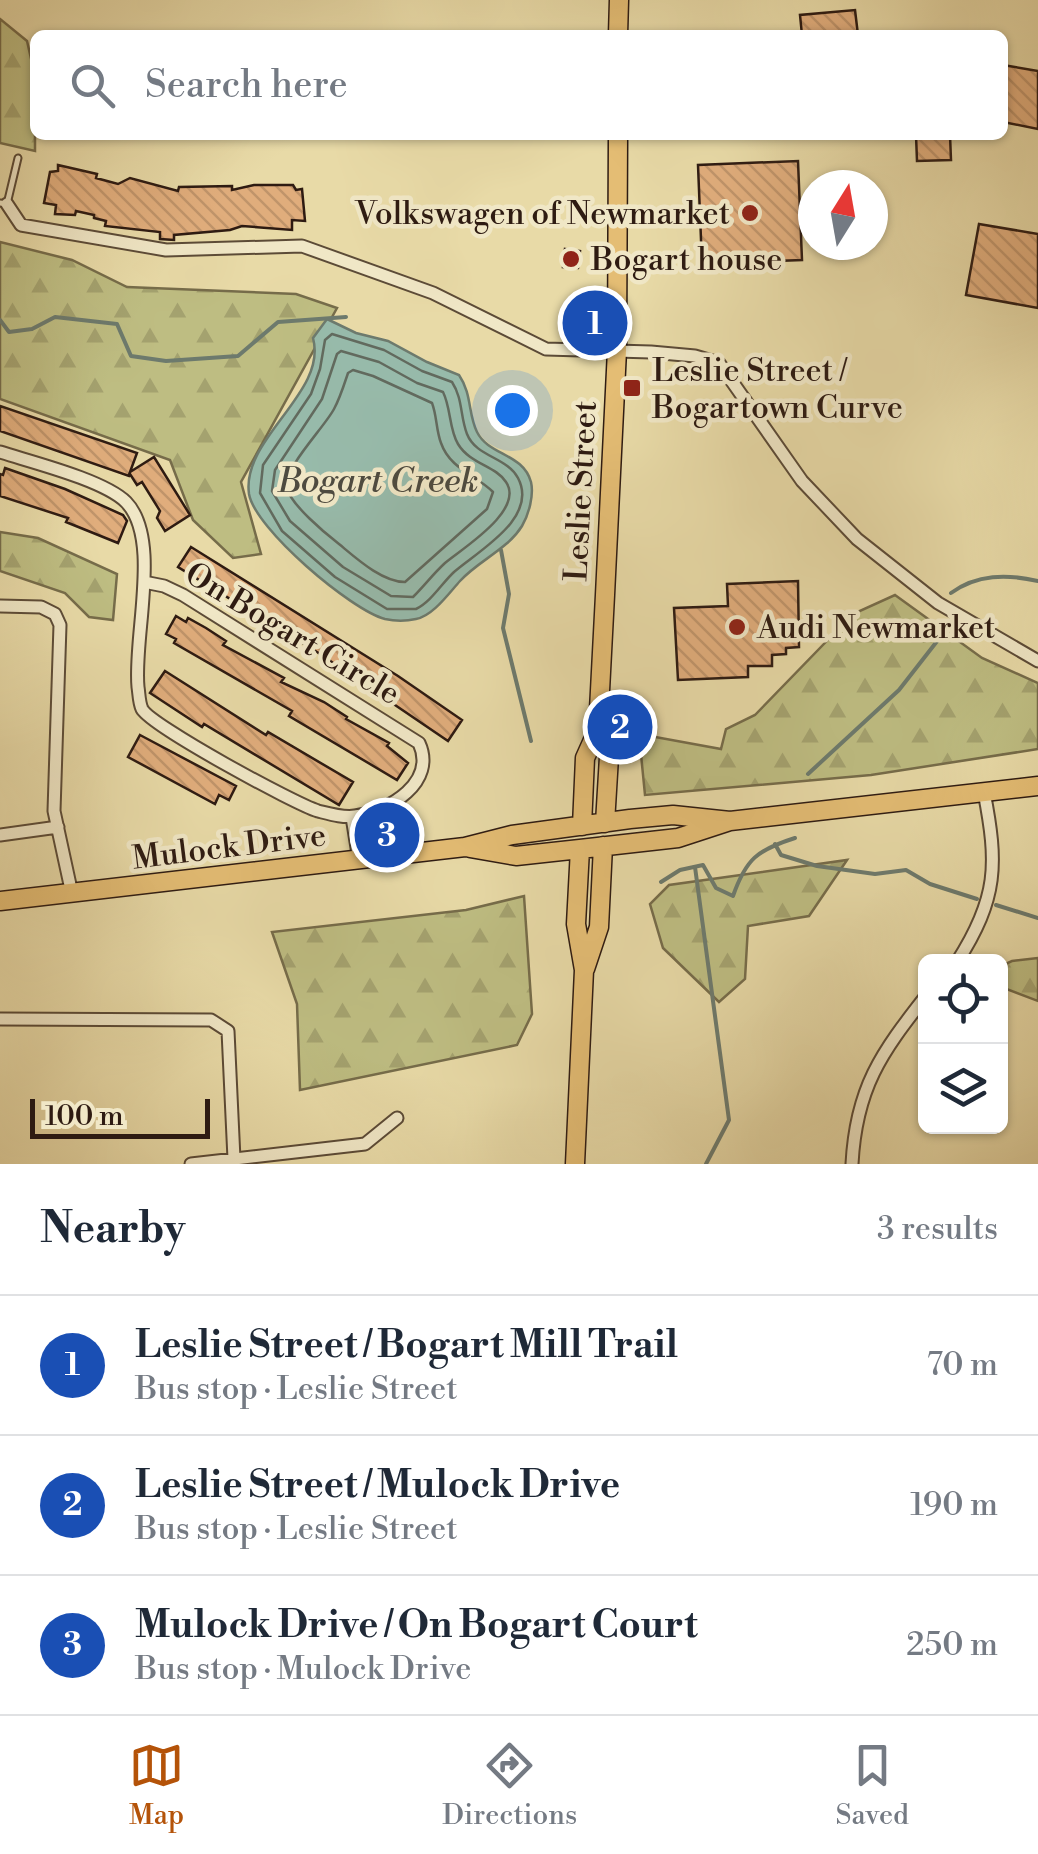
<!DOCTYPE html>
<html lang="en">
<head>
<meta charset="utf-8">
<style>
	:root { --surface:#fff; --page:#f2f2f3; --text:#1f2937; --muted:#747a83; --line:#e0e1e3; --accent:#b45309 }
	body { margin:0; font-family:"Libre Bodoni",serif; background:var(--page); color:var(--text) }
	.controls { position:absolute; right:30px; bottom:30px; display:grid; overflow:hidden; border-radius:15px; box-shadow:0 2px 8px #0004 }
	.controls button { width:90px; height:90px; display:grid; place-items:center; padding:0; border:0; border-bottom:2px solid var(--line); background:var(--surface); color:var(--text); font:50px sans-serif }
	.compass { position:absolute; left:798px; top:170px; width:90px; height:90px; border-radius:50%; background:var(--surface); box-shadow:0 2px 8px #0004; rotate:11deg }
	.scale { position:absolute; left:30px; bottom:25px; width:180px; box-sizing:border-box; padding-left:10px; border:5px solid #2e1b12; border-top:0; font-size:28px; line-height:35px; white-space:nowrap; color:#2e1b12; -webkit-text-stroke:8px #f0e7c6; paint-order:stroke }
	.you { position:absolute; left:512px; top:410px; width:35px; height:35px; margin:-25px; border:8px solid #fff; border-radius:50%; background:#1a73e8; box-shadow:0 0 0 15px #1a73e833 }
	.badge { display:grid; place-items:center; width:65px; height:65px; border-radius:50%; background:var(--accent); color:#fff; font-size:32px; font-weight:700 }
	.pin { position:absolute; translate:-50% -50%; border:5px solid #fff; box-shadow:0 2px 10px #0006 }
	.list { margin:0; padding:0; list-style:none }
	h2 { display:flex; justify-content:space-between; align-items:center; height:130px; margin:0; padding:0 40px; font-size:42px }
	h2 small { font-size:32px; font-weight:400; color:var(--muted) }
	.list li { display:grid; grid-template-columns:65px 1fr auto; gap:30px; align-items:center; box-sizing:border-box; height:140px; padding:0 40px; border-top:2px solid var(--line) }
	.list b { display:block; font-size:38px; white-space:nowrap }
	.list p { margin:0; font-size:32px; white-space:nowrap; color:var(--muted) }
	.list em { font-size:32px; font-style:normal; color:var(--muted) }
	.icon { flex:none; width:55px; height:55px; fill:none; stroke:currentColor; stroke-width:2; stroke-linecap:round; stroke-linejoin:round }
	.map { position:relative; flex:none; width:1038px; height:1164px; overflow:hidden }
	.search { position:absolute; background:var(--surface); box-shadow:0 2px 8px #0004; left:30px; right:30px; top:30px; height:110px; display:flex; align-items:center; gap:25px; box-sizing:border-box; padding:0 35px; border-radius:15px; color:var(--muted); font-size:38px }
	.sheet { height:550px; background:var(--surface) }
	nav { display:flex; justify-content:space-around; align-items:center; box-sizing:border-box; height:140px; border-top:2px solid var(--line); background:var(--surface); font-size:28px; color:var(--muted) }
	nav a { display:grid; justify-items:center; gap:5px }
	nav .on { color:var(--accent) }
	.map>svg:first-child { display:block }
</style>
</head>
<body>
<div class="map">
<svg width="1038" height="1164" viewBox="0 0 1038 1164">
	<defs>
		<pattern id="forest-firs" width="22" height="20" patternUnits="userSpaceOnUse" patternTransform="scale(2.5)"><rect width="22" height="20" fill="#bebd82"/><path d="M5 1l3.5 6h-7zM16 11l3.5 6h-7z" fill="#a4a26f"/></pattern>
		<pattern id="building-back-hatch" width="6" height="6" patternUnits="userSpaceOnUse" patternTransform="scale(2.5)"><rect width="6" height="6" fill="#e0ad7c"/><path d="M-1 5l2 2M0 0l6 6M5-1l2 2" fill="none" stroke="#c0946a"/></pattern>
	</defs>
	<rect width="100%" height="100%" fill="#e8daa7"/>
	<filter id="stains"><feTurbulence type="fractalNoise" baseFrequency=".002" numOctaves="4"/><feColorMatrix values="0 0 0 0 .2 0 0 0 0 .09 0 0 0 0 .02 0 0 0 .5 -.17"/></filter>
	<radialGradient id="worn" r=".72"><stop offset=".6" stop-color="#630" stop-opacity="0"/><stop offset="1" stop-color="#630" stop-opacity=".3"/></radialGradient>
	<path fill="url(#forest-firs)" stroke="#766c4a" stroke-width="2.5" d="M0 19 27 41 35 76V151L0 143Z
		M0 242 72 260 127 287 296 294 337 308 241 482 261 554 233 558 193 520 170 460 0 399Z
		M0 532 38 538 117 574 113 620 89 617 65 593 0 571Z
		M895 595 982 658 1038 683V749L871 775 645 795 639 734 721 749 726 729 755 715 853 614Z
		M847 860 809 916 748 926 745 979 719 1002 663 948 650 904 669 885Z
		M524 896 532 1014 517 1045 300 1090 297 1004 272 932 466 910Z
		M1038 958V1001L1001 987V966L1012 961Z"/>
	<path fill="#97baaa" stroke="#6d7a6d" stroke-width="2.5" d="M327 319 356 333 388 341 427 362 459 375C472 394 468 414 477 432 489 456 523 453 531 482 534 495 529 514 522 526 508 549 478 561 460 581 449 593 433 616 416 619 407 621 394 621 385 619 351 610 255 529 249 494 241 438 328 393 313 338Z"/>
	<g fill="none" stroke-linecap="round" stroke-linejoin="round">
		<path stroke="#626a5e" stroke-width="2.5" d="M332 334 384 350 422 371 452 382C463 399 460 416 467 434 476 457 507 457 518 478 539 518 478 551 454 572 442 583 431 602 416 609H387L335 577 282 531 260 493 263 465 311 394 320 369 325 340Z
			M341 351 379 362 417 383 443 392C451 408 449 429 458 444 470 464 496 466 506 482 525 510 463 548 445 563 434 573 424 586 413 597L391 596 343 567 290 521 272 491 275 470 322 399 337 354Z
			M353 370 373 376 432 403C437 416 436 430 441 443 450 469 476 475 493 492L487 509 405 582C382 582 356 558 339 544 326 534 290 504 287 488 283 468 324 428 334 409 340 398 344 385 348 373Z"/>
		<path stroke="#6d7a6d" stroke-width="4" d="M0 320 9 332 32 329 55 317 117 324 131 356 166 361 238 356 278 322 346 317
			M501 550 509 594 503 628 531 741
			M951 593C977 574 1007 574 1038 581
			M808 774 899 690 945 631
			M775 844 781 855 817 866 875 874 906 870 930 884 977 899
			M695 867 729 1120 706 1164
			M661 882 680 870 703 865 716 888 733 896C746 859 757 850 795 838
			M996 905 1038 918"/>
	</g>
	<path fill="url(#building-back-hatch)" stroke="#2e1b12" stroke-width="2.5" d="M855 10 858 35H802L800 15Z
		M1003 65 1038 71V129L1003 122Z
		M916 135H950L951 160 917 161Z
		M798 161 802 260 702 264 698 165Z
		M58 165 97 174 96 178 118 184 130 178 178 191 179 187 232 186V190L254 185H293L296 190 302 189 305 221 292 220V230L242 226 230 230 174 235V240L160 239V232L105 226 106 221 94 218V215L76 211 75 215 55 214 56 205 44 203 50 172 58 171Z
		M979 224 1038 234V308L966 295Z
		M565 249 580 251 578 268 563 267Z
		M0 406 137 453 130 472 154 457 190 515 165 531 157 518 160 511 142 482 137 485 130 474 129 476 0 431Z
		M5 468 65 489 123 515 127 521 118 543 66 522 68 518 0 496V474L3 475Z
		M191 547 398 676 462 720 448 741 317 652 178 567Z
		M798 581 799 647 786 648V654L772 655V666H748V677L678 680 674 608 728 606 727 584Z
		M176 616 186 622 188 618 206 628 226 641 223 645 284 678 281 682 324 702 347 717 346 719 389 743 387 746 408 763 397 780 289 716 292 711 174 643 176 639 166 634Z
		M165 671 266 735 268 732 353 782 339 805 204 724 202 727 150 693Z
		M140 735 236 786 229 800 219 795 215 804 128 757Z"/>
	<g fill="none" stroke-linecap="round" stroke-linejoin="round">
		<g stroke="#5c4b37" stroke-width="9">
			<path id="lane" d="M0 203 7 204 18 158"/>
		</g>
		<g stroke="#5c4b37" stroke-width="15">
			<path id="street" d="M7 204 21 225 166 250 302 246 433 293 546 349 651 352 695 356 719 363 802 481 857 539 938 603 1038 661
				M0 452C31 462 104 480 126 502 162 539 133 637 138 687 139 693 139 703 142 709 151 726 295 804 318 811 330 814 343 818 355 816 390 811 437 782 419 743L183 595 164 586 144 582
				M0 606 41 607 55 614 60 625 54 811 72 894
				M352 817 359 860
				M0 835 58 827
				M957 962C998 898 998 864 984 792
				M0 1019 211 1020 228 1031 234 1159
				M191 1164 365 1144 397 1118
				M852 1164C856 1088 881 1053 926 996"/>
		</g>
		<g stroke="#2e1b12" stroke-width="21">
			<path id="primary" d="M618 35 619 0
				M598 729 609 757 605 823
				M582 826 585 758 598 729 605 595 617 350 618 135
				M470 848 516 856 580 849 678 838 730 821 1038 786
				M0 901 465 847 512 835 630 819 673 815 730 821
				M585 969 599 927 603 846
				M575 1164 584 970 576 924 580 849"/>
		</g>
		<use href="#lane" stroke="#f0e7c6" stroke-width="5"/>
		<use href="#street" stroke="#f0e7c6" stroke-width="11"/>
		<use href="#primary" stroke="#e4bd74" stroke-width="18"/>
	</g>
	<g fill="#8f2418" stroke="#f0e7c6" stroke-width="4">
		<circle cx="750" cy="213" r="10"/>
		<circle cx="571" cy="259" r="10"/>
		<rect x="622" y="378" width="20" height="20" rx="5"/>
		<circle cx="737" cy="627" r="10"/>
	</g>
	<g text-anchor="middle" stroke-width="9" stroke-linejoin="round" paint-order="stroke">
		<g font-size="32" fill="#2e1b12" stroke="#f0e7c6" text-anchor="start">
			<text x="730" y="224" text-anchor="end">Volkswagen of Newmarket</text>
			<text x="591" y="270">Bogart house</text>
			<text x="652" y="381">Leslie Street /<tspan x="652" dy="37">Bogartown Curve</tspan></text>
			<text x="757" y="638">Audi Newmarket</text>
		</g>
		<g font-size="32" fill="#2e1b12" stroke="#f0e7c6">
			<text transform="translate(580 491) rotate(-87)" y="11">Leslie Street</text>
			<text transform="translate(293 633) rotate(31)" y="11">On Bogart Circle</text>
			<text transform="translate(229 846) rotate(-7)" y="11">Mulock Drive</text>
		</g>
		<g font-size="35" font-style="italic" fill="#4e4b40" stroke="#f0e7c6">
			<text x="378" y="492">Bogart Creek</text>
		</g>
	</g>
	<rect width="100%" height="100%" filter="url(#stains)"/>
	<rect width="100%" height="100%" fill="url(#worn)"/>
</svg>
<div class="controls">
<button><svg class="icon" aria-label="locate" viewBox="0 0 24 24"><circle cx="12" cy="12" r="6"/><path d="M12 2v4M12 18v4M2 12h4M18 12h4"/></svg></button>
<button><svg class="icon" aria-label="layers" viewBox="0 0 24 24"><path d="M12 4l9 5-9 5-9-5zM3 14l9 5 9-5"/></svg></button>
</div>
<svg class="compass" viewBox="-18 -18 36 36"><path d="M0-13l5 13h-10z" fill="#e53935"/><path d="M0 13l5-13h-10z" fill="#747a83"/></svg>
<div class="scale">100 m</div>
<div class="you"></div>
<div class="pin badge" style="left:595px;top:323px;background:#1a4fb4">1</div>
<div class="pin badge" style="left:620px;top:727px;background:#1a4fb4">2</div>
<div class="pin badge" style="left:387px;top:835px;background:#1a4fb4">3</div>
<div class="search"><svg class="icon" aria-label="search" viewBox="0 0 24 24"><circle cx="10" cy="10" r="6"/><path d="M15 15l6 6"/></svg>Search here</div>
</div>
<section class="sheet">
<h2>Nearby<small>3 results</small></h2>
<ul class="list">
<li><span class="badge" style="background:#1a4fb4">1</span><div><b>Leslie Street / Bogart Mill Trail</b><p>Bus stop · Leslie Street</p></div><em>70 m</em></li>
<li><span class="badge" style="background:#1a4fb4">2</span><div><b>Leslie Street / Mulock Drive</b><p>Bus stop · Leslie Street</p></div><em>190 m</em></li>
<li><span class="badge" style="background:#1a4fb4">3</span><div><b>Mulock Drive / On Bogart Court</b><p>Bus stop · Mulock Drive</p></div><em>250 m</em></li>
</ul>
</section>
<nav>
<a class="on"><svg class="icon" aria-label="map" viewBox="0 0 24 24"><path d="M3 6l6-2 6 2 6-2v14l-6 2-6-2-6 2zM9 4v14M15 6v14"/></svg>Map</a>
<a><svg class="icon" aria-label="directions" viewBox="0 0 24 24"><path d="M12 3l9 9-9 9-9-9zM9 14v-3h6M13 9l2 2-2 2"/></svg>Directions</a>
<a><svg class="icon" aria-label="saved" viewBox="0 0 24 24"><path d="M7 4h10v16l-5-4-5 4z"/></svg>Saved</a>
</nav>
</body>
</html>
